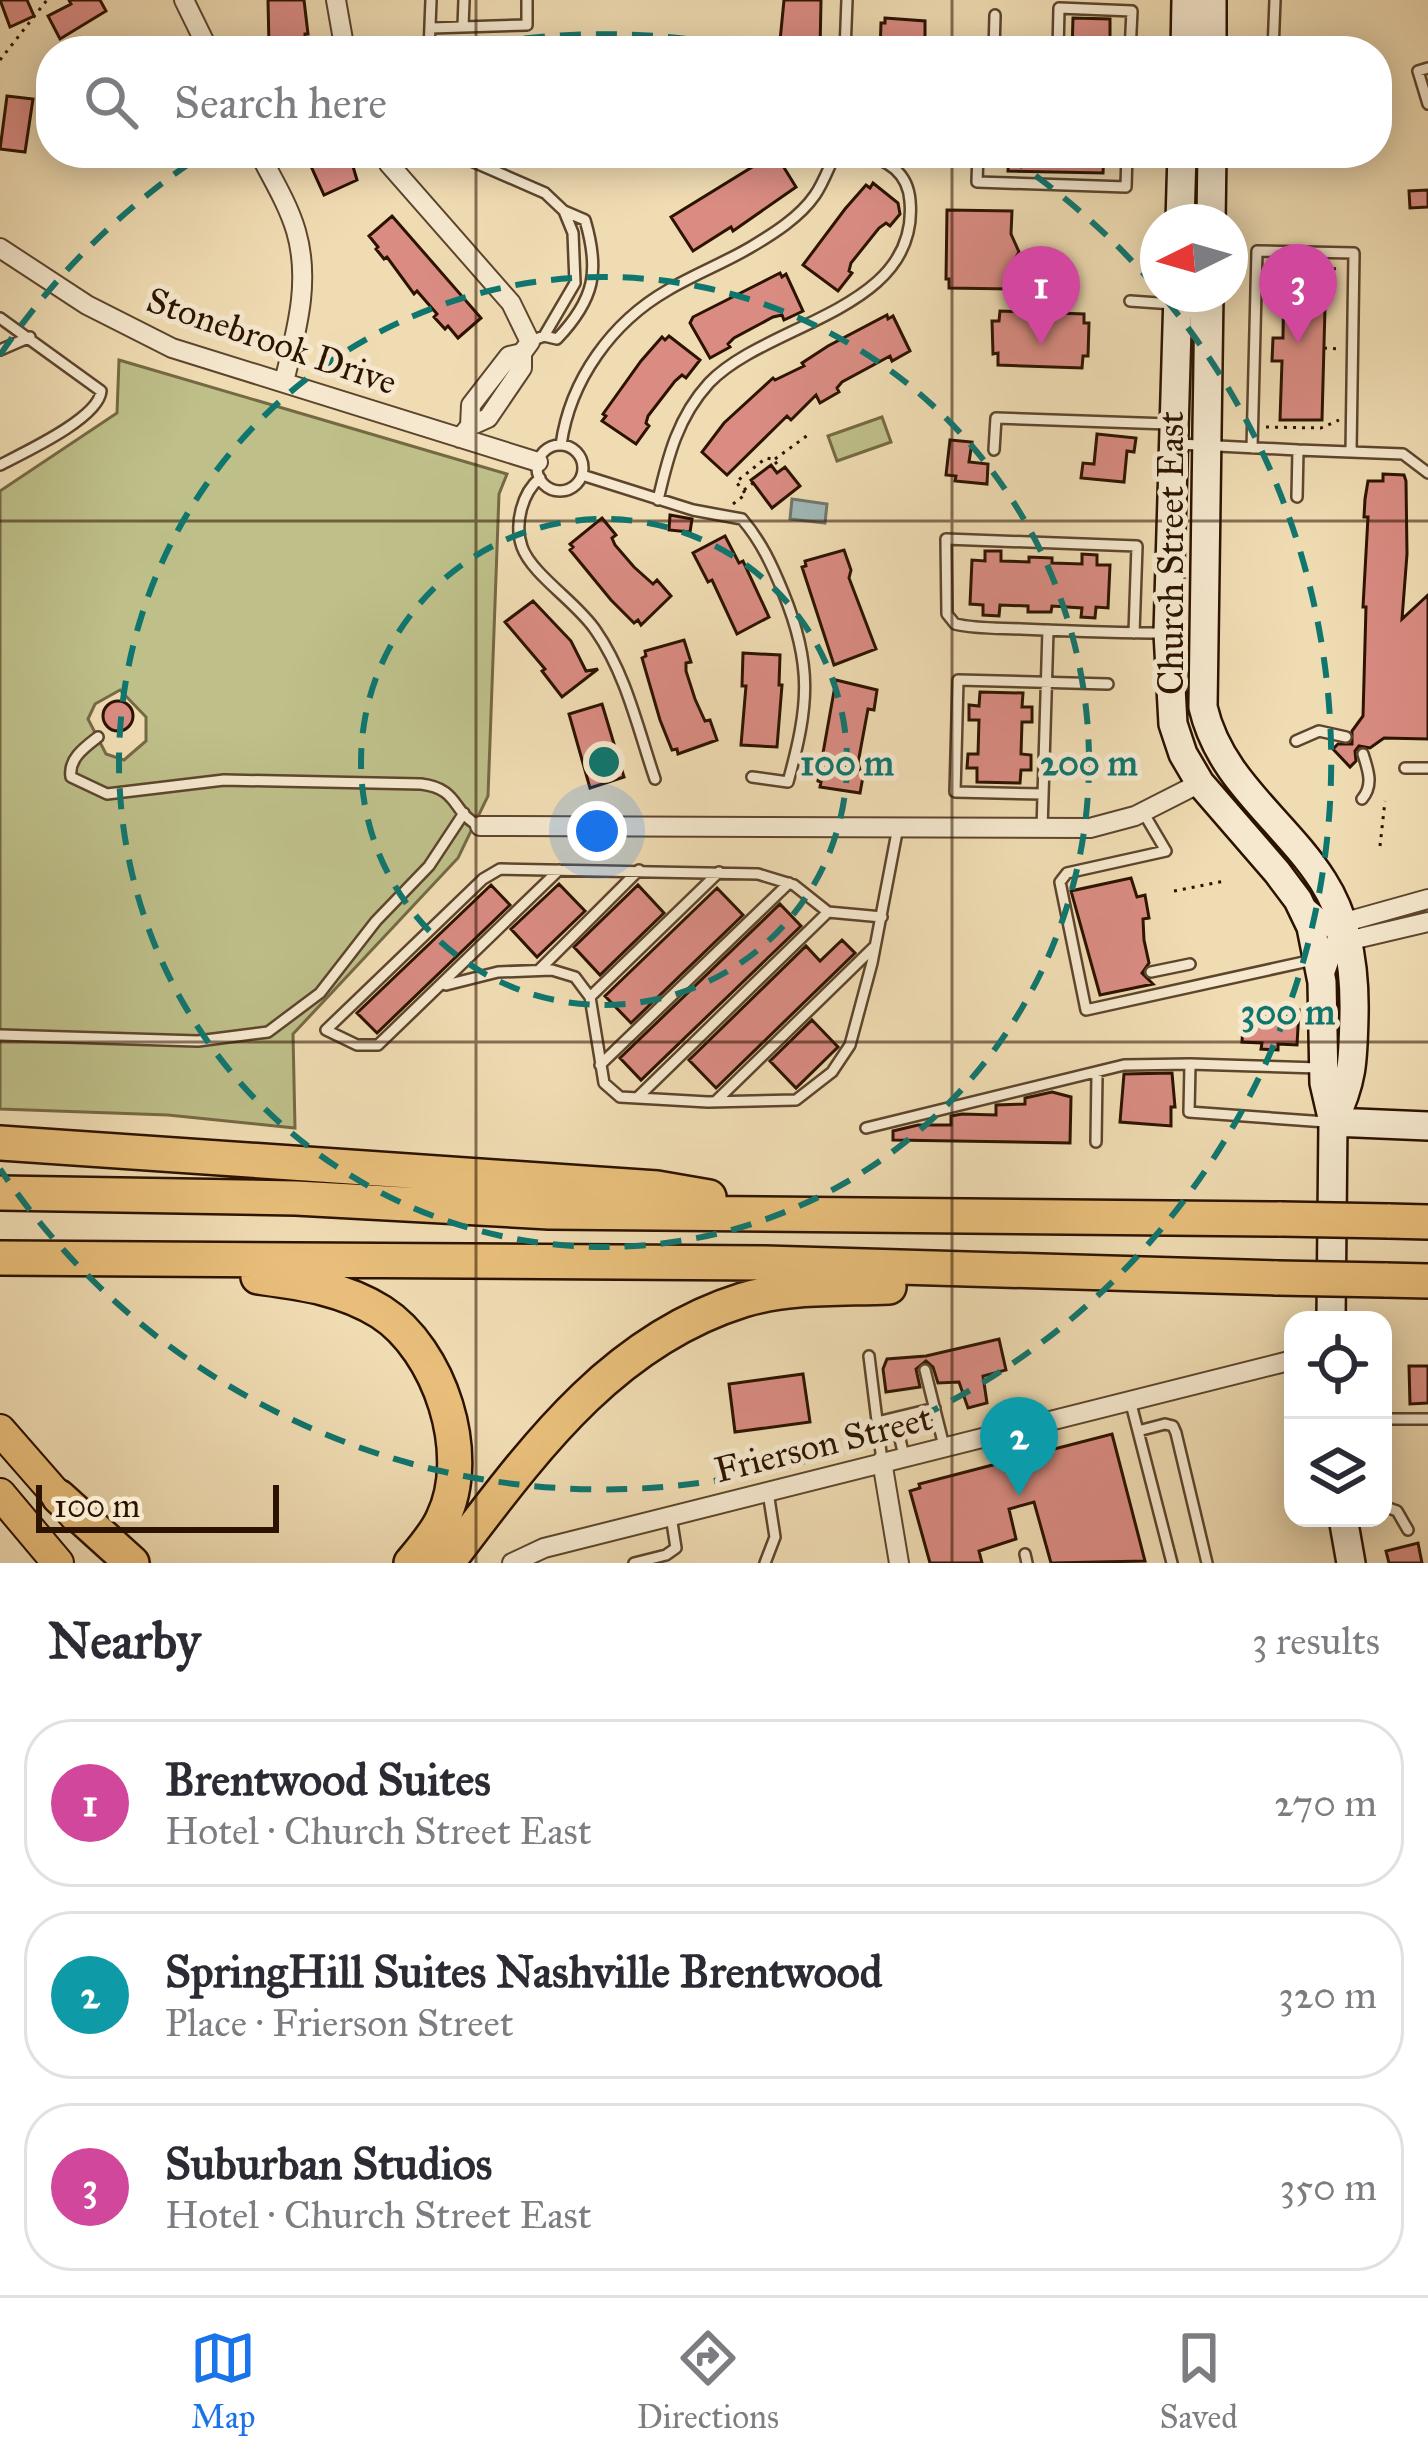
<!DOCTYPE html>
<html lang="en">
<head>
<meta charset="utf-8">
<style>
	:root { --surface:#fff; --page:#f2f2f3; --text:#2b2b33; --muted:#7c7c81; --line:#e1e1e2; --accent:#1a73e8 }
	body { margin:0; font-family:"IM FELL Great Primer",serif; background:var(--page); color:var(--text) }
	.controls { position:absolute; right:36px; bottom:36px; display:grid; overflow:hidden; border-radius:24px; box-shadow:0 6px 30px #0003 }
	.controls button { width:108px; height:108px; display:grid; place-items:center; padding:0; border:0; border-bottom:3px solid var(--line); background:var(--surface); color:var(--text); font:60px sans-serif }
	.compass { position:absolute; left:1140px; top:204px; width:108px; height:108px; border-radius:50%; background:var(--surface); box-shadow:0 6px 30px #0003; rotate:265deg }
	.scale { position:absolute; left:36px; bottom:30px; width:243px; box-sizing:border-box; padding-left:12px; border:6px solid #2c1300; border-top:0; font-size:33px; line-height:42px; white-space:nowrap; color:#2c1300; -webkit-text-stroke:9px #f5e8ce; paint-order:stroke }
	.you { position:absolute; left:597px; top:831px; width:42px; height:42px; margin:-30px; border:9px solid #fff; border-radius:50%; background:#1a73e8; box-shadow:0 0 0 18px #1a73e833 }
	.badge { display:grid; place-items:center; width:78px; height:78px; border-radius:50%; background:var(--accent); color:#fff; font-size:39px; font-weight:700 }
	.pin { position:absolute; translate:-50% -99px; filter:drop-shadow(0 3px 6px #0008) }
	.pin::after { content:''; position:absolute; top:63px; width:42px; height:36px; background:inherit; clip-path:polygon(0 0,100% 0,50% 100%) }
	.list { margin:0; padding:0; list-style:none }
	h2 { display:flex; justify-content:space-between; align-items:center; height:156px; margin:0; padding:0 48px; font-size:51px }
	h2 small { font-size:39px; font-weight:400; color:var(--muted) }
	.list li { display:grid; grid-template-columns:78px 1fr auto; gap:36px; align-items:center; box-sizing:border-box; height:168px; margin:0 24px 24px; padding:0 24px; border:3px solid var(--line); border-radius:48px }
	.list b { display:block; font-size:45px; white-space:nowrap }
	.list p { margin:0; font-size:39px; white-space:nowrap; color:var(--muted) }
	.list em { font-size:39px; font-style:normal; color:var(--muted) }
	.icon { flex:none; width:66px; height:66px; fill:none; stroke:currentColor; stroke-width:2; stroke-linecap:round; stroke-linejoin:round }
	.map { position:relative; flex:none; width:1428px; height:1563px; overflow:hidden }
	.search { position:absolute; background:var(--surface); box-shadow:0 6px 30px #0003; left:36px; right:36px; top:36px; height:132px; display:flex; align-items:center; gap:30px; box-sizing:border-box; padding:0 42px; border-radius:48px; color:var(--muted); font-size:45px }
	.sheet { height:732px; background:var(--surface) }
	nav { display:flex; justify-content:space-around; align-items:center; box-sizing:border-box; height:168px; border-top:3px solid var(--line); background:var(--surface); font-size:33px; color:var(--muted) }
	nav a { display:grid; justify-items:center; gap:6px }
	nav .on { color:var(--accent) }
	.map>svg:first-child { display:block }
</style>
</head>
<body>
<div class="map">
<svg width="1428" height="1563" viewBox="0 0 1428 1563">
	<rect width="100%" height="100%" fill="#f0dcb3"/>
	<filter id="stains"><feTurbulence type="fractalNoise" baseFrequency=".00167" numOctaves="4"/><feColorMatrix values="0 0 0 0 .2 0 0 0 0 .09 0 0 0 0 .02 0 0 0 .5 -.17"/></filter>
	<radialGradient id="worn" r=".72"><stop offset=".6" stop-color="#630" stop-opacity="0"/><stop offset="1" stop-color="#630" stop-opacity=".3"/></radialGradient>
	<path fill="#bebf89" stroke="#756944" stroke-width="3" fill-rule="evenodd" d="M119 360 507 474 499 494 488 796 458 858 293 1034 295 1128 168 1115 0 1109V491L117 413ZM120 690 146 717V741L124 760 106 754 88 719 95 704Z
		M882 417 891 442 837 461 828 436Z"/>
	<path fill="#a0b9b8" stroke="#72776e" stroke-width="3" d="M792 499 827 504 825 523 790 519Z"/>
	<path fill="#da8c83" stroke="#2c1300" stroke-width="3" d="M0 0H27L34 16 10 27Z
		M69 0H100L106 11 60 39 48 16 71 4Z
		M268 0H304L308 34H305V45L269 46Z
		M784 0H821L820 51H779Z
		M885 18 925 21V42H919V51H880L881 23H885Z
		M1073 18 1110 19V51H1072Z
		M7 96 33 99 25 152 0 149Z
		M305 153H349L357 180 324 195Z
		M775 153 796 187 733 231 731 227 693 251 671 217Z
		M1009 153H1104L1103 173 1008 171Z
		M873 183 898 203 900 214 890 226 886 223 879 228 851 263 849 271 852 273 838 291 803 265 845 209 866 185 870 188Z
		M1428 190V207L1410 208 1409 191Z
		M947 210 1012 211 1011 234 1019 252 1010 268V289L949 288V279H946Z
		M392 216 481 318 458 338 448 326 445 329 434 317 437 314 417 291 414 294 387 257 384 259 376 249 378 247 369 236Z
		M1284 269 1326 270 1322 420H1280L1282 361H1272L1273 338H1283Z
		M780 273 782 277 786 274 803 311 784 320 782 315 773 317 734 338 728 344 730 347 710 358 690 323 693 317Z
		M1000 311 1084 314V323H1089L1088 356H1083L1082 368 998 365V353L993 354 992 321H999Z
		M887 315 888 319 893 316 910 351 892 361 890 356 842 382 837 388 839 392 820 403 816 395 791 420 787 416 727 475 702 452 724 423 773 378 775 380 804 366 802 363 828 346Z
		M669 336 700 360 686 378 682 375 675 381 648 416 646 423 649 426 636 444 602 421 606 416 603 414 641 361 662 337 665 340Z
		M1097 434 1136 438 1134 452 1127 451 1124 482 1081 478 1083 463 1094 464Z
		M950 440 972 442 969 462 988 464 987 484 955 481 956 476 946 475Z
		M771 465 777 473 785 467 800 486 772 508 751 480Z
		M1383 474 1404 475 1406 481 1407 554 1402 619 1428 595V739L1384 738 1370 748 1359 746 1355 751 1356 761 1350 767 1333 749 1338 744H1352V731L1363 716 1366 607H1363L1368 517H1364L1365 499 1368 481H1383Z
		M670 515 692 519 690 532 669 530Z
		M602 518 616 535 612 538 615 545 634 567 653 584 657 580 671 596 641 625 638 620 634 623 611 600 570 550 573 547 570 544Z
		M725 536 739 563 743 561 769 617 737 634 712 580 708 582 693 553Z
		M844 550 851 570 849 578 876 649 834 665 802 567 806 566 805 561Z
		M985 551H1001V561L1029 562V557L1052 558V563L1082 564V554L1097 555V565H1110L1108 608 1096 607 1095 618 1081 617 1082 608 1052 606 1051 612H1028V606L1000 605 999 616 983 615V605L970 604 972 560 985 561Z
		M533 601 571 641 586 671 598 669 562 697 542 671 545 669 505 622Z
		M684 640 691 662 686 663V671L695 699 705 721 710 720 717 740 678 754 677 749 672 750 660 720 642 658 646 656 645 651Z
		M743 653 780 655 779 685H782L777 747 741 745 746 686H742Z
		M836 680 877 690 874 710 868 709 858 763 860 770 864 771 860 793 820 787 821 782 818 781Z
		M980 692 1023 693 1022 707H1032V722H1022L1021 754 1031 755V770H1021L1020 783 977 782V768H967L968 754H978L979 720H969V705L979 706Z
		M103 716a15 15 0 1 1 30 0a15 15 0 1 1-30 0Z
		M602 704 624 777 590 788 569 714Z
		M1131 878 1137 897 1145 895 1149 918 1143 919 1144 940 1149 963 1142 973 1153 984 1100 995 1071 891Z
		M559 884 585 911 537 957 511 929Z
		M491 885 510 905 377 1033 357 1013Z
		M638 885 664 913 600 975 574 947Z
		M717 888 743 915 631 1023 605 996Z
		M780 904 801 926 641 1080 620 1058Z
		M842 940 855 953 716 1088 689 1060 806 946 820 961Z
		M1244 1008 1299 1010 1297 1045 1278 1044V1050L1261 1049 1262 1043 1242 1042Z
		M812 1020 838 1047 796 1088 770 1061Z
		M1172 1073 1175 1107H1171V1126L1120 1122 1124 1074Z
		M1052 1092 1071 1097 1070 1143 893 1140V1131L918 1125H951V1116L962 1114 996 1115V1105L1025 1104V1098Z
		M999 1339 1006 1370 983 1376 987 1403 968 1408 959 1382 938 1383 933 1367 926 1361 916 1369 920 1387 886 1392 883 1369 887 1359 926 1356Z
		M1409 1366H1428V1403L1410 1404Z
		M803 1374 810 1422 735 1432 729 1384Z
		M1112 1434 1145 1561 1051 1563 1034 1502 1009 1509 1016 1539 979 1551 982 1563H930L910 1491 920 1488 919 1484Z
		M1418 1543 1422 1563H1389L1386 1551Z"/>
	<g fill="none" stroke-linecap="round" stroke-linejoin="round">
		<g stroke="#5d452d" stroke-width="14">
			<path id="lane" d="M463 27 464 0
				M431 28 527 25V0
				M429 51 431 0
				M845 51 847 0
				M994 51 995 15
				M1058 51 1059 8 1132 11 1130 51
				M1273 51 1275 0
				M1428 68 1418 71 1428 104
				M463 153 467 159 545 193 564 211 585 220C600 271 595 299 557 339L544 336 531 341
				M978 153 977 182 1126 187 1127 153
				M1130 301 1187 305 1195 316V335
				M0 318 101 391C99 418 25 452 0 465
				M544 336 575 283 573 233 564 211
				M0 350 30 337
				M1179 444 1298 450 1297 497
				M561 445C570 380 612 322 668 290 695 274 724 263 751 247 773 234 800 217 815 195 824 182 829 166 836 153
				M537 468a23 23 0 1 1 46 0a23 23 0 1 1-46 0Z
				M1252 448 1257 251 1354 253 1351 452
				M994 450 996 418 1169 424
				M1298 450 1403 454 1428 473
				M582 475 693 510 742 519C761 541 772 565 783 592 813 665 809 706 788 782L752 777
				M540 478C522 493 514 524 522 547 532 575 578 603 596 631 626 674 638 729 655 779
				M658 500C668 456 678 417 709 383 767 322 920 311 910 201 908 172 888 161 862 153
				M1134 633 1137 546 946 539 947 614 955 624C976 629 999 628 1021 629 1068 631 1115 633 1163 633
				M98 737C85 747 68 759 71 777L107 794 224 780 421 784C461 789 451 813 480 826
				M1296 741 1319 731 1346 737
				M1405 768H1428
				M1043 794 955 792 958 680 1108 684
				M1362 799C1374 785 1368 770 1363 754
				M1143 812 1166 851 1067 873 1060 882 1086 1010 1313 960
				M1042 829 1048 630
				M559 870 378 1045H357L326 1030 483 879 500 869 758 874 794 885 828 912 882 917
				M539 970 639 870
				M1151 972 1190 964
				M446 985 498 972 552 970 575 977 590 997 604 1083 620 1097 708 1102 796 1100 832 1072 850 1045 872 963 898 827
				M590 997 719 872
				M0 1035 198 1041 268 1032 320 993 376 921 429 866 464 813
				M600 1065 789 883
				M1319 1068 1190 1064 1189 1112 1326 1122
				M637 1098 828 912
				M715 1102 874 947
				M866 1128 1124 1065 1190 1064
				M1096 1142 1097 1074
				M869 1356 882 1461
				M925 1370 944 1446
				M1130 1400 1172 1563
				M895 1418 904 1456
				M1383 1419H1428
				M877 1422 935 1408
				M1138 1431 1165 1424 1173 1426 1176 1433 1207 1563
				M1383 1506 1397 1511 1408 1530
				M1025 1554 1027 1563
				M634 1563 666 1555 676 1548 671 1516
				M765 1563 775 1537 768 1492"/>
		</g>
		<g stroke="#5d452d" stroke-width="22">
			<path id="street" d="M184 0 209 51
				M336 0 345 51
				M259 153C272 178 288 204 296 231 311 282 296 332 284 382
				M384 153 389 164 511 303 530 342 522 353V368L488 418 470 426 460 438
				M0 248 87 305 172 348 538 462
				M470 426 471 405 509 356 522 353
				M480 826 1090 828 1135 816 1200 783
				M1306 907 1347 941 1428 922
				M1324 976 1342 923 1428 899
				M882 1461 899 1563
				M512 1563 544 1548 1293 1360"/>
		</g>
		<g stroke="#2c1300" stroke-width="32">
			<path id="secondary" d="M1212 0V51
				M1185 51 1186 0
				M1180 222 1182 153
				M1211 222 1212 153
				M1178 294 1168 633 1173 724 1183 754 1200 783 1277 872 1298 900 1311 927 1322 982 1324 1083 1333 1122 1331 1320
				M1209 294 1203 707C1220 781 1284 820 1323 881 1348 920 1355 969 1354 1015 1353 1060 1353 1081 1333 1122
				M1333 1122 1428 1126
				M1343 1518 1351 1563"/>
		</g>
		<g stroke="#2c1300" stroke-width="34">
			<path id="primary" d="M0 1430 76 1517
				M0 1494 58 1563"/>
		</g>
		<g stroke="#2c1300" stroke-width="38">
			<path id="highway" d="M0 1143 657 1188 709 1197
				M0 1193 296 1198 549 1212 1281 1219
				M1388 1221 1428 1222
				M0 1258 765 1263 1277 1278
				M258 1277C302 1283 343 1288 381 1312 440 1350 474 1454 443 1518 436 1534 422 1550 411 1563
				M1385 1280 1428 1281
				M59 1497 132 1563
				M447 1563C529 1456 608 1342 743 1300 790 1286 840 1289 889 1287"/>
		</g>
		<path stroke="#2c1300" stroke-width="3" stroke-dasharray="3 6" stroke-linecap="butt" d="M0 60 47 0
			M1270 266 1339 269
			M1324 348 1340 349
			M1266 427 1321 428 1339 420
			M775 459 808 435
			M744 490 757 480
			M733 504 746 494 736 482 766 458 773 459 780 468
			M1380 846 1385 801
			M1174 891 1225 881"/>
		<use href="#lane" stroke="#f5e8ce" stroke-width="9"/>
		<use href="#street" stroke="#f5e8ce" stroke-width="18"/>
		<use href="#secondary" stroke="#f5e8ce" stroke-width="27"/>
		<use href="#primary" stroke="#e8be7a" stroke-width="30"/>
		<use href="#highway" stroke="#e8be7a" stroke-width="33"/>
		<g stroke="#2c1300" stroke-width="38" stroke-linecap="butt">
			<path id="highway-bridge" d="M1281 1219 1388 1221
				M1277 1278 1385 1280"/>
		</g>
		<use href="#highway-bridge" stroke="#e8be7a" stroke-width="33"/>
	</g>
	<path fill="none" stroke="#2c1300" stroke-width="3" stroke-opacity="0.55" d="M476 0V51M952 0V51M476 153V1563M952 153V1563M0 521H1428M0 1042H1428"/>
	<g fill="none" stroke="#0f766e" stroke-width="6" stroke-dasharray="21 15">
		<circle cx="604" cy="762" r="243"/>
		<circle cx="604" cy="762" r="485"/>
		<path d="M0 355A728 728 0 0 1 202 155M453 50A728 728 0 0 1 755 50M1006 155A728 728 0 1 1 0 1169"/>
	</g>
	<g text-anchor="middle" stroke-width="10" stroke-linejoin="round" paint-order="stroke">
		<g font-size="36" fill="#2c1300" stroke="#f5e8ce">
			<text transform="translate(272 340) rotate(19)" y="13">Stonebrook Drive</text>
			<text transform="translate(1170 553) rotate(-90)" y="13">Church Street East</text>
			<text transform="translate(823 1443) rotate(-14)" y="13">Frierson Street</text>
		</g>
	</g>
	<circle cx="604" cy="762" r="18" fill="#0f766e" stroke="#f5e8ce" stroke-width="6"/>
	<g font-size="36" text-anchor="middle" font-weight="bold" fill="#0f766e" stroke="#f5e8ce" stroke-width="10" stroke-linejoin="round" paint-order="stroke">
		<text x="847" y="775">100 m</text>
		<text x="1089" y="775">200 m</text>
		<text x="1288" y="1024">300 m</text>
	</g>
	<rect width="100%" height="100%" filter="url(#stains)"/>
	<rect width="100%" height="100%" fill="url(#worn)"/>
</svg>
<div class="controls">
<button><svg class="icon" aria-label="locate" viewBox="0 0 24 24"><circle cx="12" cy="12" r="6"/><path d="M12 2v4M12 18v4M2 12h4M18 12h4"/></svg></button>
<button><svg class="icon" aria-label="layers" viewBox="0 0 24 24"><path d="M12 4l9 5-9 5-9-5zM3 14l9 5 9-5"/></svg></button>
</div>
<svg class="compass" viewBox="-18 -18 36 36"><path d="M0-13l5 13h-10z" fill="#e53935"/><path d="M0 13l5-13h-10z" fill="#7c7c81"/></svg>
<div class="scale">100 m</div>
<div class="you"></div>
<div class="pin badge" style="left:1041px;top:345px;background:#d1479c">1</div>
<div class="pin badge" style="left:1019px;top:1496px;background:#0f9aa8">2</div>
<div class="pin badge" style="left:1298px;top:343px;background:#d1479c">3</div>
<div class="search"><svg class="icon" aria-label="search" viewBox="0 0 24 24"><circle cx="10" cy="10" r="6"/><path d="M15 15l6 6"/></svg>Search here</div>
</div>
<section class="sheet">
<h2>Nearby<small>3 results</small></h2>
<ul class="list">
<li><span class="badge" style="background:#d1479c">1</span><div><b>Brentwood Suites</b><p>Hotel · Church Street East</p></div><em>270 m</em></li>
<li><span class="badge" style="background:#0f9aa8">2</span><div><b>SpringHill Suites Nashville Brentwood</b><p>Place · Frierson Street</p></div><em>320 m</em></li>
<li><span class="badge" style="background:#d1479c">3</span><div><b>Suburban Studios</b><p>Hotel · Church Street East</p></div><em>350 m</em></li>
</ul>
</section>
<nav>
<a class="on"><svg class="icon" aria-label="map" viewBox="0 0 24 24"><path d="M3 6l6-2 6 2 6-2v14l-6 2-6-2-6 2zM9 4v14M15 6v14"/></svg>Map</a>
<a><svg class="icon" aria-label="directions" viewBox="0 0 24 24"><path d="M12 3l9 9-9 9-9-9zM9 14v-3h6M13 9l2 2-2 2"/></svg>Directions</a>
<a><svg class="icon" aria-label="saved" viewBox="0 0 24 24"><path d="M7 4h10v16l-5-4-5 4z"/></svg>Saved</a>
</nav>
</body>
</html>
